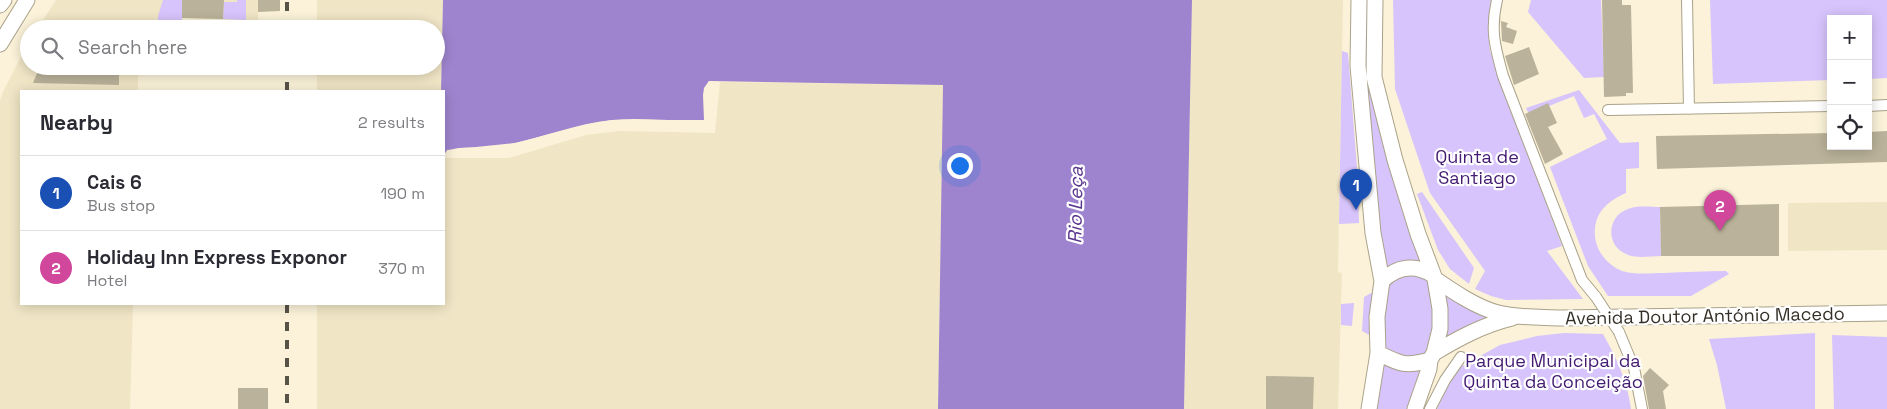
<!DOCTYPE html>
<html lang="en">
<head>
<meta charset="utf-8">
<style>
	:root { --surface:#fff; --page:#f2f2f3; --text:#2b2b33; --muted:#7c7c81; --line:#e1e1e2; --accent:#8e5cd5 }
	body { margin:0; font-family:"Space Grotesk",sans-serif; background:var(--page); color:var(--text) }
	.controls { position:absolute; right:15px; top:15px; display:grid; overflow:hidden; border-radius:0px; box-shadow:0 2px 12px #0003 }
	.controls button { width:45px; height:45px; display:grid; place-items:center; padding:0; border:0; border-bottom:1px solid var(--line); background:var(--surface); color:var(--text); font:25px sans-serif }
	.you { position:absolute; left:959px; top:165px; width:18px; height:18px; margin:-12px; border:4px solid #fff; border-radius:50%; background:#1a73e8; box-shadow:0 0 0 8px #1a73e833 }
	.badge { display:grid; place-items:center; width:32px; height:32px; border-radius:50%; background:var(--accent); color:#fff; font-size:16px; font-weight:700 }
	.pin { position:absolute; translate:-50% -41px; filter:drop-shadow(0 1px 2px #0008) }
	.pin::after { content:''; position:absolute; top:26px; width:18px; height:15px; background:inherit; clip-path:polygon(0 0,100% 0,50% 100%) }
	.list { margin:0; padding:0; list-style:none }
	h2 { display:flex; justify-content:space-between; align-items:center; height:65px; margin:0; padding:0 20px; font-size:21px }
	h2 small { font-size:16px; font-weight:400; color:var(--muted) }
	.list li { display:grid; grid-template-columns:32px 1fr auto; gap:15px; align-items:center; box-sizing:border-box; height:75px; padding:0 20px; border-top:1px solid var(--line) }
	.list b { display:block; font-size:19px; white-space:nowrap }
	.list p { margin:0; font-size:16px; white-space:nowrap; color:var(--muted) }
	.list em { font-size:16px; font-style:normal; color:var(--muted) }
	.icon { flex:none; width:28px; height:28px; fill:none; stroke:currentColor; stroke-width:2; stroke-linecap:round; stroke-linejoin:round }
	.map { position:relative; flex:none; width:1887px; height:409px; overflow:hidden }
	.search { position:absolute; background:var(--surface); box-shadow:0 2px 12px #0003; left:20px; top:20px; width:425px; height:55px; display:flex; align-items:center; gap:12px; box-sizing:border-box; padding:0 18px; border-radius:28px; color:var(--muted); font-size:19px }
	.panel { position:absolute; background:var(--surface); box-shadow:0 2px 12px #0003; left:20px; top:90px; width:425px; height:215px; border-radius:0px }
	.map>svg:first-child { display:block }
</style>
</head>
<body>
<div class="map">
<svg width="1887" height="409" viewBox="0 0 1887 409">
	<rect width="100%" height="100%" fill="#fbf2d9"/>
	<path fill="#f0e5c5" d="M56 0H258V20L182 18V23L140 21 139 29H37Z
		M317 0H443L441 91H317V66H436V29H317Z
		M1192 0H1343L1338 272 1342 273 1338 409H1184Z
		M29 41V66H138V91H21V304H133L130 409H0V101L3 92Z
		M720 82 943 85 938 409H317V304H444V158H509L586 135 620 131 715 133Z
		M1887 202V250L1788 251V203Z"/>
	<path fill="#d7c4fc" d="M163 0H182V23L158 22V16Z
		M237 0H246V20L223 19 224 2H237Z
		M1393 0H1491L1488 31 1490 51 1562 246 1547 251 1583 299 1506 300 1491 296 1475 289 1485 271 1430 193 1395 89Z
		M1531 0H1601L1604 77 1584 78 1528 12Z
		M1710 0H1887V78L1868 79V19H1831V80L1713 84Z
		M1342 51 1348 53 1358 180 1359 223 1339 224Z
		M1376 84 1433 275 1499 313 1434 353 1415 409H1369L1382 281 1360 90Z
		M1579 90 1620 143 1639 142V168L1626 169V193C1610 200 1597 210 1595 228 1593 247 1605 264 1622 271 1635 275 1651 273 1664 273 1685 272 1706 271 1726 271L1729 274 1691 296H1608L1588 266 1550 167 1607 139 1594 114 1584 118 1574 96 1529 114 1526 108Z
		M1422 192 1474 268 1469 284 1450 269 1438 250 1417 194Z
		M1660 207 1661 256C1650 256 1636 259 1626 254 1605 245 1607 216 1628 209 1637 205 1650 207 1660 207Z
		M1373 292 1371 336 1362 331 1364 297Z
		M1354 303 1352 326 1341 325V304Z
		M1564 333 1603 334C1617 359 1627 380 1631 409H1437L1455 370 1500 345 1537 336Z
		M1815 333V409H1726L1717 365 1709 339Z
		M1832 335 1887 337V409H1834Z"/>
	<path fill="#9e84ce" d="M443 0H1192L1184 409H938L943 85 709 81C701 93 705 106 705 120 674 122 643 117 612 120 571 124 533 142 492 147 478 149 454 144 444 154V91H441Z"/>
	<path fill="#fbf2d9" d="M709 81 720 82V84H710L707 89V120L705 122H612L584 127 517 146 491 150 461 151 449 153 444 156 447 150 516 143 584 125 612 120H704L703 95 704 88Z"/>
	<path fill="#bab29a" d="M182 0H224L223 19 182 18Z
		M258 0H280V11L258 12Z
		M1602 0H1622V5H1631L1633 93H1626V96L1604 97Z
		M1501 21 1508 23 1506 27 1517 31 1513 44 1502 41Z
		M1529 47 1539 74 1514 85 1505 56Z
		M40 66H119V85L33 83Z
		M1548 103 1557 123 1548 127 1563 154 1545 164 1525 114Z
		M1887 131V162L1657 169 1656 136 1831 133V146H1868V132Z
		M1779 204V256H1661L1660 207Z
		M1650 368 1669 385 1663 391 1666 409H1649L1643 376Z
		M1266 376 1314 377 1313 409H1266Z
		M238 388H268V409H238Z"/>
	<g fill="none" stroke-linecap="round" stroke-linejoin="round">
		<g stroke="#a9a189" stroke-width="12">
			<path id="minor" d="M1497 0C1490 30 1495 47 1503 76L1582 280 1596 297
				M1687 0 1689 109
				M1868 106 1887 105
				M1608 110 1831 106
				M1619 332 1634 368 1642 409
				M1430 409 1445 380 1461 357"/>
		</g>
		<g stroke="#a9a189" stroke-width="17">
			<path id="secondary" d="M1359 0 1358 66 1373 233 1382 281 1377 317 1378 353 1369 409
				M1375 0 1374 77 1395 160 1418 234 1435 279 1440 309V329L1434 353 1430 360 1429 369 1415 409
				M0 5 4 0
				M0 44 27 0
				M1435 279C1454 292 1476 307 1498 313 1517 318 1541 317 1561 318L1887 313
				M1382 281C1397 266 1415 264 1433 275
				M1378 353C1400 364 1405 367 1430 360
				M1434 353C1459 338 1483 325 1512 318"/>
		</g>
		<use href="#minor" stroke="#fff" stroke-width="10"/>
		<use href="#secondary" stroke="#fff" stroke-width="15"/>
		<path stroke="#585347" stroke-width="4" stroke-dasharray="9 9" stroke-linecap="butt" d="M287 29V0
			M287 91V66
			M287 304V409"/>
		<g stroke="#a9a189" stroke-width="12" stroke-linecap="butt">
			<path id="minor-bridge" d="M1596 297 1619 332"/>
		</g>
		<use href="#minor-bridge" stroke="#fff" stroke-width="10"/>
	</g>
	<g text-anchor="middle" stroke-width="4.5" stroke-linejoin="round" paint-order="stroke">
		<g font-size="18" fill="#441b72" stroke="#fff">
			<text x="1477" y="163">Quinta de<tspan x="1477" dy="21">Santiago</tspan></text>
			<text x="1553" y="367">Parque Municipal da<tspan x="1553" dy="21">Quinta da Conceição</tspan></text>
		</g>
		<g font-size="18" fill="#332f26" stroke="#fff">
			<text transform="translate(1705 316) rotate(-1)" y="6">Avenida Doutor António Macedo</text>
		</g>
		<g font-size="19" font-style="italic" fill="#5b368e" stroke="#fff">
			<text transform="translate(1075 205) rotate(-89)" y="7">Rio Leça</text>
		</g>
	</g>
</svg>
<div class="controls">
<button>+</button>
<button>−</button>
<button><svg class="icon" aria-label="locate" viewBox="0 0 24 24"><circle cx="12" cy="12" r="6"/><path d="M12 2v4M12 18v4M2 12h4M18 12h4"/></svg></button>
</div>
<div class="you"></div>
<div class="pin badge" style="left:1356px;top:210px;background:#1a4fb4">1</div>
<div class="pin badge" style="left:1720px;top:231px;background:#d1479c">2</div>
<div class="search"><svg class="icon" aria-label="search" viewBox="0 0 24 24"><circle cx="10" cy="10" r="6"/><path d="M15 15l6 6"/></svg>Search here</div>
<section class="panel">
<h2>Nearby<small>2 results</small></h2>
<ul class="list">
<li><span class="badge" style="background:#1a4fb4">1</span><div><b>Cais 6</b><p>Bus stop</p></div><em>190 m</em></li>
<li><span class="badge" style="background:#d1479c">2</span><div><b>Holiday Inn Express Exponor</b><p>Hotel</p></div><em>370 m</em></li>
</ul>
</section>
</div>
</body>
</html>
